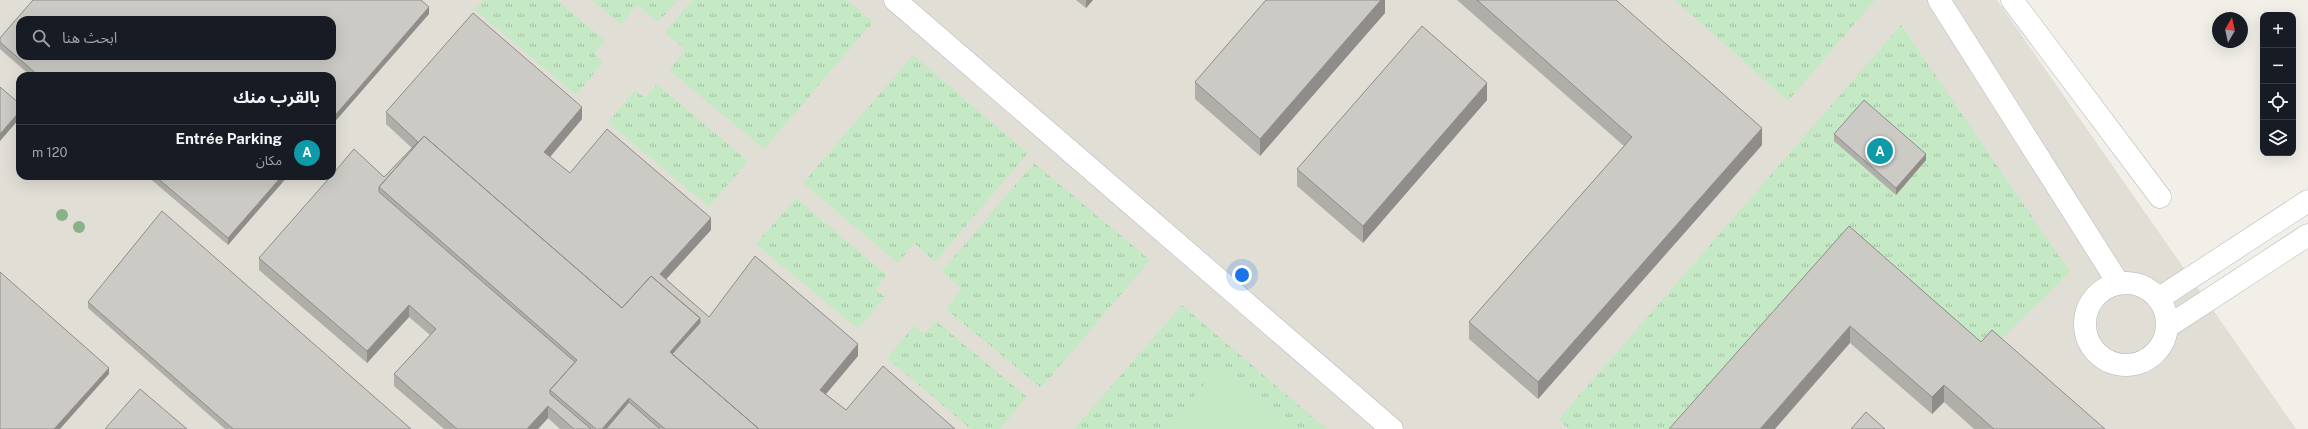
<!DOCTYPE html>
<html lang="ar">
<head>
<meta charset="utf-8">
<style>
	:root { --surface:#171b24; --page:#20242c; --text:#f1f3f6; --muted:#9ea1a6; --line:#363941; --accent:#ea4335 }
	body { margin:0; font-family:"Public Sans","Noto Sans Arabic",sans-serif; background:var(--page); color:var(--text); direction:rtl }
	.controls { position:absolute; right:12px; top:12px; display:grid; overflow:hidden; border-radius:8px; box-shadow:0 4px 16px #0002 }
	.controls button { width:36px; height:36px; display:grid; place-items:center; padding:0; border:0; border-bottom:1px solid var(--line); background:var(--surface); color:var(--text); font:20px sans-serif }
	.compass { position:absolute; left:2212px; top:12px; width:36px; height:36px; border-radius:50%; background:var(--surface); box-shadow:0 4px 16px #0002; rotate:9deg }
	.you { position:absolute; left:1242px; top:275px; width:14px; height:14px; margin:-10px; border:3px solid #fff; border-radius:50%; background:#1a73e8; box-shadow:0 0 0 6px #1a73e833 }
	.badge { display:grid; place-items:center; width:26px; height:26px; border-radius:50%; background:var(--accent); color:#fff; font-size:13px; font-weight:700 }
	.pin { position:absolute; translate:-50% -50%; border:2px solid #fff; box-shadow:0 1px 4px #0006 }
	.list { margin:0; padding:0; list-style:none }
	h2 { display:flex; justify-content:space-between; align-items:center; height:52px; margin:0; padding:0 16px; font-size:17px }
	h2 small { font-size:13px; font-weight:400; color:var(--muted) }
	.list li { display:grid; grid-template-columns:26px 1fr auto; gap:12px; align-items:center; box-sizing:border-box; height:56px; padding:0 16px; border-top:1px solid var(--line) }
	.list b { display:block; font-size:15px; white-space:nowrap }
	.list p { margin:0; font-size:13px; white-space:nowrap; color:var(--muted) }
	.list em { font-size:13px; font-style:normal; color:var(--muted) }
	.icon { flex:none; width:22px; height:22px; fill:none; stroke:currentColor; stroke-width:2; stroke-linecap:round; stroke-linejoin:round }
	.map { position:relative; flex:none; width:2308px; height:429px; overflow:hidden; direction:ltr }
	.search { position:absolute; background:var(--surface); box-shadow:0 4px 16px #0002; left:16px; top:16px; width:320px; height:44px; display:flex; align-items:center; gap:10px; box-sizing:border-box; padding:0 14px; border-radius:12px; color:var(--muted); font-size:15px }
	.panel { position:absolute; background:var(--surface); box-shadow:0 4px 16px #0002; left:16px; top:72px; width:320px; height:108px; border-radius:12px; direction:rtl }
	.map>svg:first-child { display:block }
</style>
</head>
<body>
<div class="map">
<svg width="2308" height="429" viewBox="0 0 2308 429">
	<defs>
		<pattern id="grass-tufts" width="24" height="20" patternUnits="userSpaceOnUse"><rect width="24" height="20" fill="#c5e8c5"/><path d="M3 7l-1-3M5 7V3M7 7l1-3M15 17l-1-3M17 17v-4M19 17l1-3" fill="none" stroke="#a3c0a4"/></pattern>
	</defs>
	<rect width="100%" height="100%" fill="#f1efe8"/>
	<path fill="#e1ded6" fill-rule="evenodd" d="M0 0H1997L2296 429H0ZM20 20H332V56H20ZM20 76H332V176H20Z"/>
	<path fill="url(#grass-tufts)" d="M483 0H557L605 40 594 54 603 62 576 95 475 10Z
		M592 0H678L658 22 637 5 621 25Z
		M692 0H847L873 22 764 149 669 70 685 50 665 32Z
		M1675 0H1875L1788 101Z
		M1901 25 2070 272 1981 359 1849 243 1685 429H1569L1558 420Z
		M913 55 1028 153 935 262 914 243 898 263 803 183Z
		M657 84 748 161 709 207 608 122 635 90 645 98Z
		M1034 163 1150 260 1041 388 946 309 962 289 942 271Z
		M796 198 887 275 875 289 885 297 858 329 756 244Z
		M1182 305 1326 429H1074Z
		M936 321 1027 397 1000 429H971L887 358 914 326 924 334Z"/>
	<path fill="#c5e8c5" d="M1217 370 1286 429H1166Z"/>
	<g fill="none" stroke-linecap="round" stroke-linejoin="round">
		<g stroke="#b5b8bc" stroke-width="23">
			<path id="minor" d="M895 0 1392 429
				M1939 0 2119 284
				M2012 0 2160 197
				M2085 324a41 41 0 1 1 82 0a41 41 0 1 1-82 0Z
				M2158 299 2308 201
				M2167 327 2308 235"/>
		</g>
		<use href="#minor" stroke="#fff" stroke-width="22"/>
	</g>
	<g fill="#89b387">
		<circle cx="62" cy="215" r="6"/>
		<circle cx="79" cy="227" r="6"/>
	</g>
	<path fill="#afaea9" d="M1076 0H1093L1086 8Z
		M1385 0V13L1260 156 1195 99V82Z
		M1457 0H1616L1762 145 1538 399 1469 339V322L1624 146Z
		M429 14 332 76H31L0 49V38Z
		M1487 100 1363 243 1297 186V169Z
		M386 112 582 119 550 157 570 173 711 230 666 279 709 317 858 356 826 394 846 410 955 429H560L548 418 538 429H444L394 386V374L430 335 409 317 367 363 259 270V258L384 177 412 148 386 124Z
		M1834 134 1926 160 1896 195 1834 141Z
		M147 176H288L228 245Z
		M1849 226 1981 342 2105 429H1974L1944 402 1932 414 1850 343Z
		M88 302 411 429H225L88 308Z"/>
	<path fill="#8f8d8a" d="M1086 0H1093L1086 8Z
		M1381 0H1385V13L1260 156V139Z
		M429 7V14L332 125V119Z
		M1487 83V100L1363 243V226Z
		M582 107V119L544 164V152Z
		M20 111V118L0 141V134Z
		M1762 128V145L1538 399V382Z
		M1926 154V160L1896 195V188Z
		M282 176H288L228 245V238Z
		M711 218V230L660 286V274Z
		M409 305V317L367 363V351Z
		M700 318V334L676 361 670 352Z
		M1850 326V343L1775 429H1760Z
		M858 344V356L820 401V390Z
		M109 368V374L60 429H54Z
		M1944 385V402L1932 414V397Z
		M629 398V414L616 429H602Z
		M548 406V418L538 429H527Z"/>
	<path fill="#cccac5" stroke="#8f8d8a" fill-rule="evenodd" d="M33 0H421L429 7 332 119V76H39L0 42V38ZM20 20H332V56H20Z
		M1266 0H1381L1260 139 1195 82Z
		M1477 0H1616L1762 128 1538 382 1469 322 1632 137Z
		M473 13 582 107 544 152 570 173 607 129 711 218 660 274 709 317 755 256 858 344 820 390 846 410 883 366 955 429H759L672 354 700 323V318L651 276 622 308 424 136 379 187V192L575 362 550 390V394L591 429H574L548 406 527 429H457L394 374 436 329 409 305 367 351 259 258 331 176H332V175L354 149 384 177 418 142 386 112Z
		M1422 26 1487 83 1363 226 1297 169Z
		M0 87 20 104V111L0 134Z
		M1864 100 1926 154 1896 188 1834 134Z
		M424 136 622 308 651 276 700 318 670 352 759 429H665L629 398 602 429H596L550 390 577 360 379 187Z
		M155 176H282L228 238Z
		M162 211 411 429H233L88 302Z
		M1849 226 1981 342 1992 330 2105 429H1994L1944 385 1932 397 1850 326 1760 429H1669Z
		M0 272 109 368 54 429H0Z
		M140 389 187 429H105Z
		M629 402 660 429H606Z
		M1866 412 1885 429H1851Z"/>
</svg>
<div class="controls">
<button>+</button>
<button>−</button>
<button><svg class="icon" aria-label="locate" viewBox="0 0 24 24"><circle cx="12" cy="12" r="6"/><path d="M12 2v4M12 18v4M2 12h4M18 12h4"/></svg></button>
<button><svg class="icon" aria-label="layers" viewBox="0 0 24 24"><path d="M12 4l9 5-9 5-9-5zM3 14l9 5 9-5"/></svg></button>
</div>
<svg class="compass" viewBox="-18 -18 36 36"><path d="M0-13l5 13h-10z" fill="#e53935"/><path d="M0 13l5-13h-10z" fill="#9ea1a6"/></svg>
<div class="you"></div>
<div class="pin badge" style="left:1880px;top:151px;background:#0f9aa8">A</div>
<div class="search"><svg class="icon" aria-label="search" viewBox="0 0 24 24"><circle cx="10" cy="10" r="6"/><path d="M15 15l6 6"/></svg>ابحث هنا</div>
<section class="panel">
<h2>بالقرب منك<small></small></h2>
<ul class="list">
<li><span class="badge" style="background:#0f9aa8">A</span><div><b>Entrée Parking</b><p>مكان</p></div><em>120 m</em></li>
</ul>
</section>
</div>
</body>
</html>
